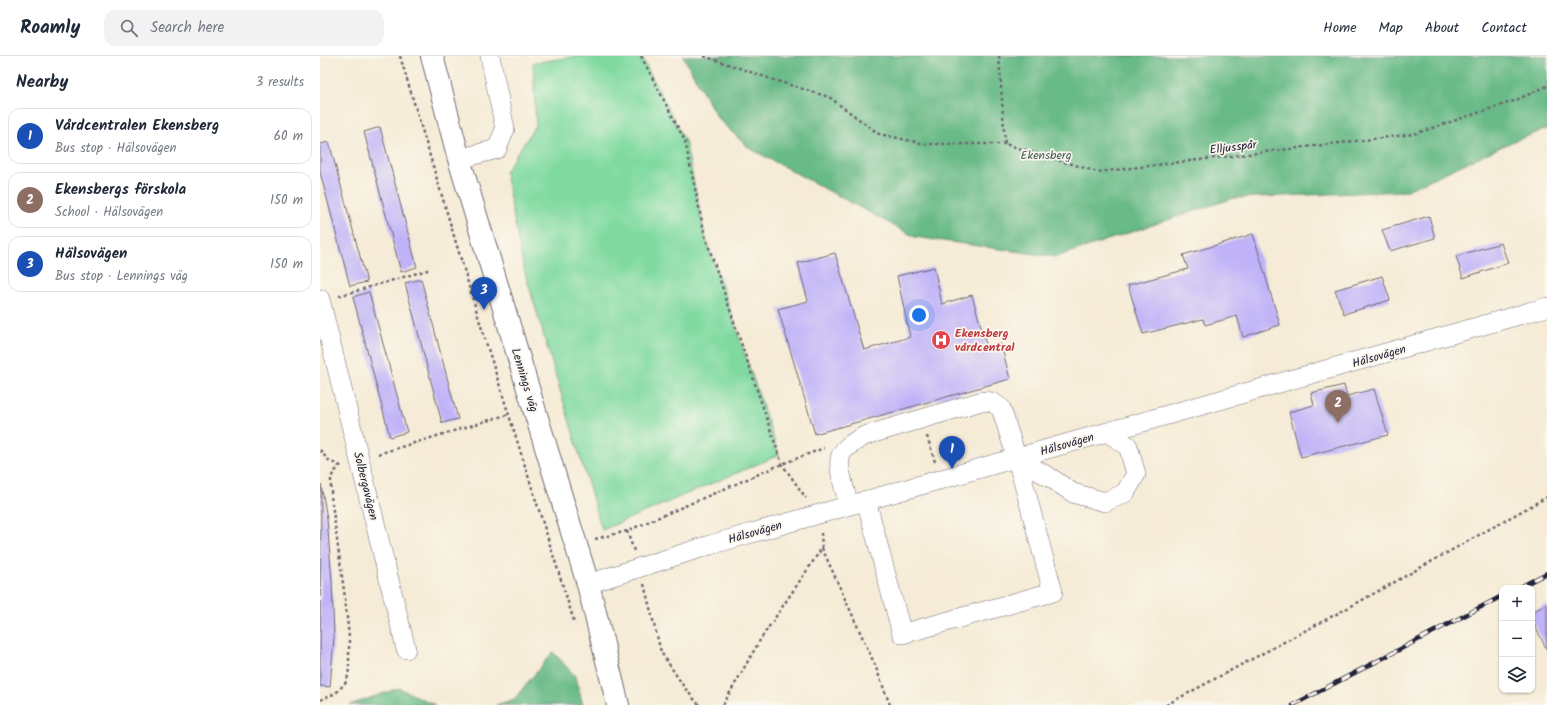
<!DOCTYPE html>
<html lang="en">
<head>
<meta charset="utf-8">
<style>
	:root { --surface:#fff; --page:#f2f2f3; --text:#1f2937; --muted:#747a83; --line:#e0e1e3; --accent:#0f766e }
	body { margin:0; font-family:Kalam,sans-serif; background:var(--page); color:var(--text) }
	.controls { position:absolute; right:12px; bottom:12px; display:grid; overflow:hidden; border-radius:8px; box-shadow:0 1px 3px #0004 }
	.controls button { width:36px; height:36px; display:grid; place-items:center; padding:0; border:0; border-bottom:1px solid var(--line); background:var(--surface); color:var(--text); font:20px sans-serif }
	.you { position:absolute; left:599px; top:259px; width:14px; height:14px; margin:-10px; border:3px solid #fff; border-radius:50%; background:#1a73e8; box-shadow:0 0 0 6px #1a73e833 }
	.badge { display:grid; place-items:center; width:26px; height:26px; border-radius:50%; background:var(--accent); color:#fff; font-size:13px; font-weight:700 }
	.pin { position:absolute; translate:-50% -33px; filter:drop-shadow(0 1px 2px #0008) }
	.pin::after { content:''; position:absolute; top:21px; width:14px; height:12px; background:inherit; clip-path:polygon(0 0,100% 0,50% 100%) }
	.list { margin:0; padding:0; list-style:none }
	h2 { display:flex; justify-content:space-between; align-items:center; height:52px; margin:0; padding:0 16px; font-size:17px }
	h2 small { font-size:13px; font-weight:400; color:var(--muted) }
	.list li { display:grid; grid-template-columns:26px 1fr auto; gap:12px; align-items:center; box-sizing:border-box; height:56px; margin:0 8px 8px; padding:0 8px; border:1px solid var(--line); border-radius:12px }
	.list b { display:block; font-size:15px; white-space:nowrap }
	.list p { margin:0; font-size:13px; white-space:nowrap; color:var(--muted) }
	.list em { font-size:13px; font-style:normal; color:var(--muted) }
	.icon { flex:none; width:22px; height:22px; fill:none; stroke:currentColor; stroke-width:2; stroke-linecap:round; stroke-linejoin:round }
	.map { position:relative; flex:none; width:1227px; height:649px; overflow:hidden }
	header { display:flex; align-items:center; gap:24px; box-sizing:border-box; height:56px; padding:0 20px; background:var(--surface); border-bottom:1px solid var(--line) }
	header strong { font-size:19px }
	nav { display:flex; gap:22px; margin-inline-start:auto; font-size:14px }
	.search { width:280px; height:36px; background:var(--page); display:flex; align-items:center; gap:10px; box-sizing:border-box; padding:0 14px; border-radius:12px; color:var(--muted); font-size:15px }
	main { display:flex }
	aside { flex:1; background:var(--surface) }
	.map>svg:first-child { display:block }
</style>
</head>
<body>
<header>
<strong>Roamly</strong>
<div class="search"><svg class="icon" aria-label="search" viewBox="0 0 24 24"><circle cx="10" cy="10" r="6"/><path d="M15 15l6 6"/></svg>Search here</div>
<nav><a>Home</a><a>Map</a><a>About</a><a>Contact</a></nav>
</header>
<main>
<aside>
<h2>Nearby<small>3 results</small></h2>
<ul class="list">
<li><span class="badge" style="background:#1a4fb4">1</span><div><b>Vårdcentralen Ekensberg</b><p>Bus stop · Hälsovägen</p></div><em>60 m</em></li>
<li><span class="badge" style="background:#8d6e63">2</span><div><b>Ekensbergs förskola</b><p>School · Hälsovägen</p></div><em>150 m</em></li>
<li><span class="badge" style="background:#1a4fb4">3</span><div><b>Hälsovägen</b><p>Bus stop · Lennings väg</p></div><em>150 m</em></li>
</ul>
</aside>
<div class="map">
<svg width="1227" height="649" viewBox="0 0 1227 649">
	<rect width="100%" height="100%" fill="#fbf7ec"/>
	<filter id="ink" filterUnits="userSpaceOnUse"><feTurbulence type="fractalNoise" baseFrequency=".025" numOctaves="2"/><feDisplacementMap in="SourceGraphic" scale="8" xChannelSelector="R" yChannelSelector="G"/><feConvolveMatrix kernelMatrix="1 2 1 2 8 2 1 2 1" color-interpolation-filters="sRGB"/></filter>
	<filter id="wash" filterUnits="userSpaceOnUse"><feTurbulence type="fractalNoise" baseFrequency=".012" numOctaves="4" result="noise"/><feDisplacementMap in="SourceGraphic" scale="16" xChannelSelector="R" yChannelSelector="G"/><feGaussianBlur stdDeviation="0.9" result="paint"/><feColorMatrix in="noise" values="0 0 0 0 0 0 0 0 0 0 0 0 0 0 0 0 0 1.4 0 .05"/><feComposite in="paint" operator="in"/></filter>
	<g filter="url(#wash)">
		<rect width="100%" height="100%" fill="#f5ebd6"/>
		<path fill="#80daa0" stroke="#517e6e" d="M257 0H321L365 85 385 180 459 399 282 474 203 210 185 116 216 69 213 7Z"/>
		<path fill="#68ba86" stroke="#456e60" d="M363 0H1227V73L1194 85 1085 135 914 142 736 201 595 181 429 92 398 63Z
			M233 596 255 620 263 649H176L194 643Z
			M79 632 115 649H30Z"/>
		<g id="blocks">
			<path fill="#bfb2f8" d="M60 71 97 211 81 216 44 76Z
				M9 86 47 226 30 230 0 116V88Z
				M1109 160 1115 182 1070 195 1062 174Z
				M933 178 960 269 923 281 917 260 885 269 883 263 823 278 808 229 868 213 863 199Z
				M1181 187 1188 207 1143 222 1136 200Z
				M515 197 544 294 590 281 577 220 614 211 622 248 652 239 667 292 681 288 690 323 495 378 458 253 488 245 478 207Z
				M1062 220 1070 244 1024 258 1015 234Z
				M101 223 138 363 122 367 85 227Z
				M49 236 87 376 70 381 33 241Z
				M1024 329 1027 340 1054 333 1068 379 981 401 969 356 994 349 991 337Z
				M1 428 7 463 12 526 14 581 10 631 0 630Z
				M1227 548V594L1212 564V556Z"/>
		</g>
	</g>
	<g filter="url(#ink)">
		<use href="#blocks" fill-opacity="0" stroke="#6c6871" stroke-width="1"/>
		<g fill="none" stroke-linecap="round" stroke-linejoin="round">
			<g stroke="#6c6871" stroke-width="20">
				<path id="minor" d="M139 103 177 93 185 73 170 0
					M0 243 86 593
					M697 403 731 422 753 437 785 446 805 437 816 418 808 390 787 376
					M529 449C526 437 518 416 520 403 521 392 536 385 544 380L662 345 672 346 681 352 697 403 733 536 582 578 546 444
					M268 528 390 489 1227 251"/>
			</g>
			<g stroke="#6c6871" stroke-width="24">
				<path id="major" d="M112 0 139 103 213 349 268 528 298 649"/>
			</g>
			<path stroke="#6c6871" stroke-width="2.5" stroke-dasharray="3 3" stroke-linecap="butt" d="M80 0 164 280 254 565
				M321 0 365 85 385 180 459 399 462 408 486 442
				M384 0 454 24 509 41 559 78 605 88H685
				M679 0 685 88 778 116 1094 78 1194 45 1227 30
				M19 240 111 213
				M607 380 615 406
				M0 394 7 403 19 410
				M58 398 189 358
				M307 475 314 495
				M275 483 307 475 462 408 504 392
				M502 492 555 609 570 649
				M324 528 341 596 364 631 379 649
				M0 644 16 637 27 625 29 613V581L25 542 11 440V421L19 410 22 409
				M403 649 440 584 502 492 501 477
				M846 649 1037 547 1227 441"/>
			<use href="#minor" stroke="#fff" stroke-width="19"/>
			<use href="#major" stroke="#fff" stroke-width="22"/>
			<g stroke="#22223b" stroke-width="4.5">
				<path id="rail" d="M1198 532 1227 517
					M973 649 1182 540"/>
			</g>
			<use href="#rail" stroke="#fbf7ec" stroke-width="3" stroke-dasharray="9" stroke-linecap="butt"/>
		</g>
	</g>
	<defs>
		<g id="hospital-disc" transform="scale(1)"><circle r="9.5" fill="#e0444e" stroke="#fbf7ec"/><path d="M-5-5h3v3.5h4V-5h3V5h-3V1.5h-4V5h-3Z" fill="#fff"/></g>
	</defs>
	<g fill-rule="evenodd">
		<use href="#hospital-disc" x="621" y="284"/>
	</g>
	<g text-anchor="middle" stroke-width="3.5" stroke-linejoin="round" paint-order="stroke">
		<g font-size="12" fill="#22223b" stroke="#fbf7ec">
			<text transform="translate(913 91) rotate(-7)" y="4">Elljusspår</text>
			<text transform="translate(1059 300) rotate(-16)" y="4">Hälsovägen</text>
			<text transform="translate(205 324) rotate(73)" y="4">Lennings väg</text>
			<text transform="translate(747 388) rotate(-16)" y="4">Hälsovägen</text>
			<text transform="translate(46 430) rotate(76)" y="4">Solbergavägen</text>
			<text transform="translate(435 476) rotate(-16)" y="4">Hälsovägen</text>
		</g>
		<g font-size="12" fill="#3e5959" stroke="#fbf7ec">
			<text x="726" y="103">Ekensberg</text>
		</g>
		<g font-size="12" font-weight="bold" fill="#be3a42" stroke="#fbf7ec" text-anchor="start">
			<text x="635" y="281">Ekensberg<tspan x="635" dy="14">vårdcentral</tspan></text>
		</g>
	</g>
</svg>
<div class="controls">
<button>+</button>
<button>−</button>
<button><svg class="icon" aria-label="layers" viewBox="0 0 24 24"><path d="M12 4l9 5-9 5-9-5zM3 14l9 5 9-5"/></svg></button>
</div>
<div class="you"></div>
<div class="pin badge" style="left:632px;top:413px;background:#1a4fb4">1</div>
<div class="pin badge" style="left:1018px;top:367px;background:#8d6e63">2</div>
<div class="pin badge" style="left:164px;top:254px;background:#1a4fb4">3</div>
</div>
</main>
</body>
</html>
